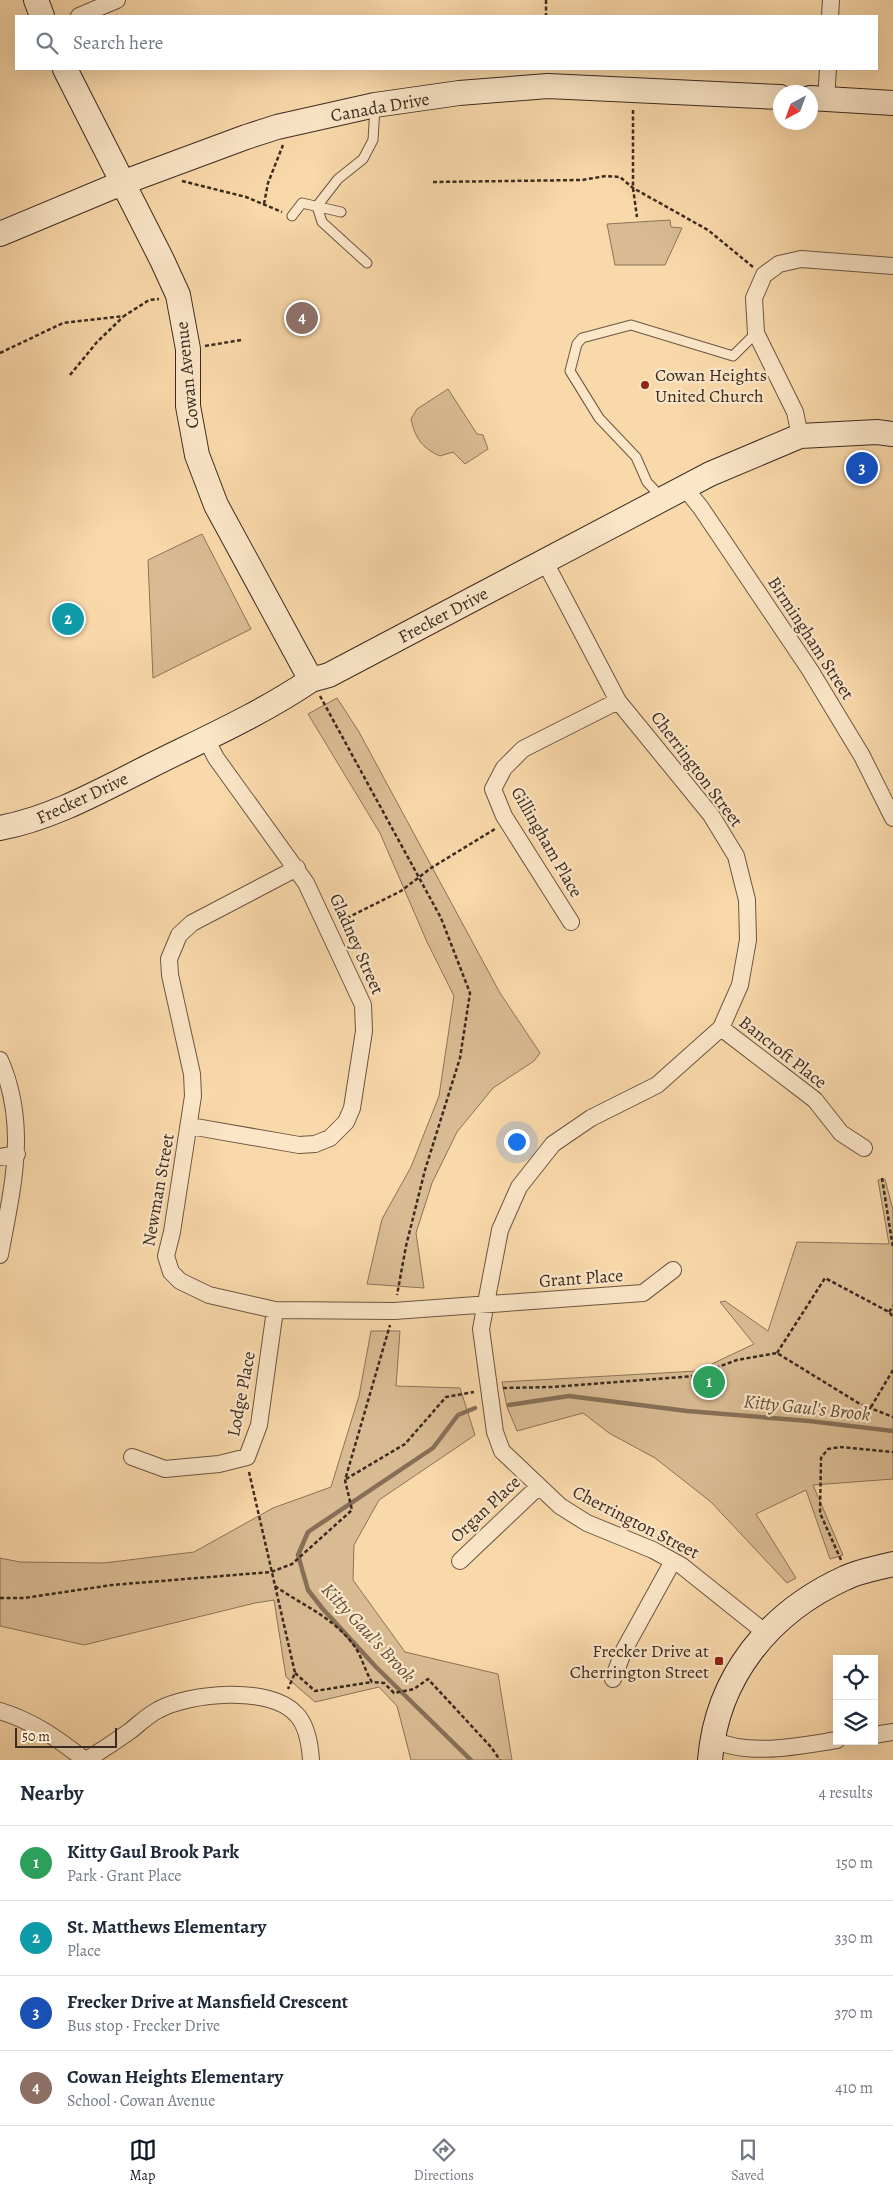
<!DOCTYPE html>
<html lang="en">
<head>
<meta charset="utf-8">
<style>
	:root { --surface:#fff; --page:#f6f6f7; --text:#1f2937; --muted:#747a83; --line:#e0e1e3; --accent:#111827 }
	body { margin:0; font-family:Alegreya,serif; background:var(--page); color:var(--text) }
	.controls { position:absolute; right:15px; bottom:15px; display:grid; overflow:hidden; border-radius:0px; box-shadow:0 5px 20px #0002 }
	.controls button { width:45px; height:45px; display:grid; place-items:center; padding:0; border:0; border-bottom:1px solid var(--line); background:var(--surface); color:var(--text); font:25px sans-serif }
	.compass { position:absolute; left:773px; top:85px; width:45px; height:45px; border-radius:50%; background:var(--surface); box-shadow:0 5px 20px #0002; rotate:221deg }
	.scale { position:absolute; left:15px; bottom:12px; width:102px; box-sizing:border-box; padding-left:5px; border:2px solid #3d2b20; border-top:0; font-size:14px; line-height:18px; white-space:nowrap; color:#3d2b20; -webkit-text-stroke:4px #fbe6c8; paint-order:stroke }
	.you { position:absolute; left:516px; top:1141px; width:18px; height:18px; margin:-12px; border:4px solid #fff; border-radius:50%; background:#1a73e8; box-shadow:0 0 0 8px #1a73e833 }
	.badge { display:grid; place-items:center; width:32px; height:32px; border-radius:50%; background:var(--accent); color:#fff; font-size:16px; font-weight:700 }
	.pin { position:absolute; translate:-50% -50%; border:2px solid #fff; box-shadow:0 1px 5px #0006 }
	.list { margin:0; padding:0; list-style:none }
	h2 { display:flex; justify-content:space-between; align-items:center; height:65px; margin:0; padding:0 20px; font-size:21px }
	h2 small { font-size:16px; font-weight:400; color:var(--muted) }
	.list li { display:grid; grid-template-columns:32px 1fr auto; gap:15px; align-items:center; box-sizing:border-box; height:75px; padding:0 20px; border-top:1px solid var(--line) }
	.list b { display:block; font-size:19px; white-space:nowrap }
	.list p { margin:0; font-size:16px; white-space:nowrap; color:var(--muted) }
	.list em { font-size:16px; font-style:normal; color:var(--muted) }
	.icon { flex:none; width:28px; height:28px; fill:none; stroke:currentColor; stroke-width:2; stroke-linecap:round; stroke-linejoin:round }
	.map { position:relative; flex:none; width:893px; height:1760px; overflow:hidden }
	.search { position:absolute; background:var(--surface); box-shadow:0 5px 20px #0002; left:15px; right:15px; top:15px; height:55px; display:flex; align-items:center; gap:12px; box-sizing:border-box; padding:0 18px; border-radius:0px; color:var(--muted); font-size:19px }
	.sheet { height:365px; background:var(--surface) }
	nav { display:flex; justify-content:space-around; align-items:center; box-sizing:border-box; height:70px; border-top:1px solid var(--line); background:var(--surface); font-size:14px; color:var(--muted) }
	nav a { display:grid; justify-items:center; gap:2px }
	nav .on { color:var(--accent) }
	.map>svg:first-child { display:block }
</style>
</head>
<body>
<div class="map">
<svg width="893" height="1760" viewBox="0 0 893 1760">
	<rect width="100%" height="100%" fill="#f9d8aa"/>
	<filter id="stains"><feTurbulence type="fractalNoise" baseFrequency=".004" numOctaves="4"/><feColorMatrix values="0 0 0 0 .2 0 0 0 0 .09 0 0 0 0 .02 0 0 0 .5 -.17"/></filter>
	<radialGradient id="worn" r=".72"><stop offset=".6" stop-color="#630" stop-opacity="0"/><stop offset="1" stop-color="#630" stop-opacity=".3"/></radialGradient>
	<path fill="#d9bb93" stroke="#8b735a" d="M670 220 671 227 682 228 665 265H615L607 224Z
		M448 389 477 434 483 435 488 449 465 464 453 452 440 456C422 448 415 438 411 419L417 409Z
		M202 534 251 629 153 678 148 560Z
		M337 698 359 732 500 993 540 1053 534 1061 493 1088 457 1132 432 1183 416 1233 424 1288 367 1284 382 1219 411 1167 439 1096 454 996 427 942 380 833 308 714Z
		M885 1179 893 1210V1479L813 1485 843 1555 830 1559 806 1490 756 1514 796 1578 787 1583 711 1502 655 1458 609 1433 583 1413 517 1431 507 1407 502 1382 697 1371 754 1344 720 1302 725 1301 768 1331 797 1242 889 1244 878 1180Z
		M371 1331H400L396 1386 460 1388 475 1435 379 1500 354 1545 353 1580 405 1652 498 1674 512 1760H411L397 1706 379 1687 315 1702 286 1677 274 1600 255 1603 84 1645 0 1626V1558L20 1562 104 1563 194 1552 273 1508 331 1487 359 1396Z"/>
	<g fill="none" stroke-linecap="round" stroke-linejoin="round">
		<path stroke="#876f57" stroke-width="4.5" d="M509 1405 569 1396 687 1411 809 1421 893 1431
			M471 1760 376 1667 322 1608 308 1590 298 1555 308 1532 433 1448 458 1415 475 1408"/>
		<g stroke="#6c5642" stroke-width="11">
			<path id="lane" d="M292 216 302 203 341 212
				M367 263 322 222 317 206 338 179 363 159 373 140 375 107
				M661 497 647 482 636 457 599 418 570 371 577 344 582 338 631 325 733 356 756 333"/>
		</g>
		<g stroke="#6c5642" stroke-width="18">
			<path id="street" d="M79 16 117 0
				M830 16 831 0
				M826 99 828 69
				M800 436 795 412 756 333 754 298 764 275 779 264 801 259 893 266
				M685 488 701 508 810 670 862 756 893 818
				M545 562 618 701 711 815 736 856 747 900 748 940 740 985 721 1028 657 1085 591 1118 553 1144 519 1187 500 1230 481 1329 495 1432 502 1451 560 1506 587 1523 653 1550 682 1566 767 1634
				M297 868 192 923 179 935 169 959 170 975 192 1074 193 1096 172 1232 166 1256 171 1272 180 1281 209 1295 275 1310 394 1311 643 1293 673 1270
				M571 922 504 816 493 789 504 768 523 749 618 701
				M721 1028 815 1100 841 1133 864 1148
				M0 1060C29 1126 12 1189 0 1255
				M190 1126 299 1145 315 1144 330 1138 346 1122 352 1108 364 1031 363 1005 306 883 216 758 206 739
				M0 1157 17 1154
				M132 1457 165 1469 219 1464 247 1457 259 1425 275 1310
				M460 1561 538 1487
				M613 1679 624 1650 673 1561
				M0 1711C33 1721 58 1739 85 1760
				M874 1735 893 1732
				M712 1739C748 1757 798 1746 837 1740
				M86 1760C101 1751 116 1741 130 1731 139 1724 148 1715 158 1710 189 1693 270 1685 296 1714 307 1725 310 1745 311 1760"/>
		</g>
		<g stroke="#3d2b20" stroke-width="26">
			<path id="secondary" d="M36 0 42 16
				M65 69 162 260 178 295 188 349V406L197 455 216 505 311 680
				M810 98 893 103
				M0 234 122 183 246 137 277 127 375 105 459 93 548 86 780 97
				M0 828C53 818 102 790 150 766 204 739 261 714 311 680L329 675 710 474 800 436 877 432 893 434
				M710 1760C717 1676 770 1612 845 1578 859 1571 878 1568 893 1564"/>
		</g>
		<path stroke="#3d2b20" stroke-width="2.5" stroke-dasharray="4 2.5" stroke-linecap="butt" d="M546 0V16
			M633 110V188L637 217
			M182 181 246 197 282 212
			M433 182 582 180 606 176 620 177 633 188 708 230 753 267
			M264 204 268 183 283 145
			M205 346 241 340
			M0 353 63 323 124 316 149 300 159 299
			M70 375 97 342 123 317
			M320 696 441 918 470 993 460 1058 425 1170 406 1246 397 1295
			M341 921 401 891 431 868 495 829
			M882 1178 893 1248
			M889 1312 893 1306
			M777 1353 825 1278 889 1312 893 1317
			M503 1388 552 1387 694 1376 737 1360 777 1353 860 1404 893 1417
			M871 1407 893 1370
			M249 1472 295 1673 288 1689
			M346 1479 405 1444 446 1397 474 1392
			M841 1560 820 1513 821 1458 828 1449 840 1447 893 1452
			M275 1586C303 1606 334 1617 355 1647 362 1657 365 1671 372 1682L384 1683 394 1693 414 1689 428 1679 491 1747 500 1760
			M0 1598H24L112 1585 271 1572 292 1564 352 1510 345 1480 390 1325
			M295 1673 315 1691 372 1682"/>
		<use href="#lane" stroke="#fbe6c8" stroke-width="9"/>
		<use href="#street" stroke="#fbe6c8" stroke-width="16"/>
		<use href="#secondary" stroke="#fbe6c8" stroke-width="24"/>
	</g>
	<g fill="#8f2418" stroke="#fbe6c8" stroke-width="2">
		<circle cx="645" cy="385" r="5"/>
		<rect x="714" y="1656" width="10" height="10" rx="2.5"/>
	</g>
	<g text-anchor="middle" stroke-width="4.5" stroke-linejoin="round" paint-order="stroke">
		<g font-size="18" fill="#3d2b20" stroke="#fbe6c8">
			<text transform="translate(380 107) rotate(-10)" y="6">Canada Drive</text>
			<text transform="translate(187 375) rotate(-96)" y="6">Cowan Avenue</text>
			<text transform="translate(443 615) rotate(-28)" y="6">Frecker Drive</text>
			<text transform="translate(811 638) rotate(57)" y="6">Birmingham Street</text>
			<text transform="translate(697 769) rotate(53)" y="6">Cherrington Street</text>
			<text transform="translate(82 798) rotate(-25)" y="6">Frecker Drive</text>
			<text transform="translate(547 842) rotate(60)" y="6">Gillingham Place</text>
			<text transform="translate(357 944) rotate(66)" y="6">Gladney Street</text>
			<text transform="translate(783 1052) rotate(38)" y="6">Bancroft Place</text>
			<text transform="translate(158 1190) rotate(-80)" y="6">Newman Street</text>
			<text transform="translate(581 1278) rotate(-4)" y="6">Grant Place</text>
			<text transform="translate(241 1394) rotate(-79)" y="6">Lodge Place</text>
			<text transform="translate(485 1509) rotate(-43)" y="6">Organ Place</text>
			<text transform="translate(636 1522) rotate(27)" y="6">Cherrington Street</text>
		</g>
		<g font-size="18" fill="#3d2b20" stroke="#fbe6c8" text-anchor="start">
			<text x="655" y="381">Cowan Heights<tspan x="655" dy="21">United Church</tspan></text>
			<text x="709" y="1657" text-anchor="end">Frecker Drive at<tspan x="709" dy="21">Cherrington Street</tspan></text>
		</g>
		<g font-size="19" font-style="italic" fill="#624d3b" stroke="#fbe6c8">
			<text transform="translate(807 1407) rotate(6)" y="7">Kitty Gaul's Brook</text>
			<text transform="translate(369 1632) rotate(47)" y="7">Kitty Gaul's Brook</text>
		</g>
	</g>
	<rect width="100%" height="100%" filter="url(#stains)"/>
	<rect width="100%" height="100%" fill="url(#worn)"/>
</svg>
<div class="controls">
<button><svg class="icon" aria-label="locate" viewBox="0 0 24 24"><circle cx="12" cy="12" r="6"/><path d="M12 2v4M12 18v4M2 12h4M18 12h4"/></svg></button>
<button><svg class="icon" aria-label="layers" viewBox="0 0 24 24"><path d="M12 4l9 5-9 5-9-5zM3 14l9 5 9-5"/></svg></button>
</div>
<svg class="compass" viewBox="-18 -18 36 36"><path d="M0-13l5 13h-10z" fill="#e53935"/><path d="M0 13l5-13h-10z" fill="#747a83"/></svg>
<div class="scale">50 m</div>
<div class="you"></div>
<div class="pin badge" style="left:709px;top:1382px;background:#2e9e5b">1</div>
<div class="pin badge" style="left:68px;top:619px;background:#0f9aa8">2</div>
<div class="pin badge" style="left:862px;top:468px;background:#1a4fb4">3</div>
<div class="pin badge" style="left:302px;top:318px;background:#8d6e63">4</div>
<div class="search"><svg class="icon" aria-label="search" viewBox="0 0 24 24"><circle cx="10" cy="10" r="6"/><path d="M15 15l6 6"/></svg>Search here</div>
</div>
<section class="sheet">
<h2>Nearby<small>4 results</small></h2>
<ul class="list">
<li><span class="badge" style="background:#2e9e5b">1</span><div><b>Kitty Gaul Brook Park</b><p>Park · Grant Place</p></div><em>150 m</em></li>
<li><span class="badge" style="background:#0f9aa8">2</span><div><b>St. Matthews Elementary</b><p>Place</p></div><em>330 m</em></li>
<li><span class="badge" style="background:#1a4fb4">3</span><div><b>Frecker Drive at Mansfield Crescent</b><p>Bus stop · Frecker Drive</p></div><em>370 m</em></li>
<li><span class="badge" style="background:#8d6e63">4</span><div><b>Cowan Heights Elementary</b><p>School · Cowan Avenue</p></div><em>410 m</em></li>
</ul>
</section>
<nav>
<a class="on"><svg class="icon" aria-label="map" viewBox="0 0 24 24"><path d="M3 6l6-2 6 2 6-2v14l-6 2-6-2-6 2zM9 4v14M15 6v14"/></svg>Map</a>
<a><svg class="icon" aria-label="directions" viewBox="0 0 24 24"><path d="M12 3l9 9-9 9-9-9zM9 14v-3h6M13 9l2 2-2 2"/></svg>Directions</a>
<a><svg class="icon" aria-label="saved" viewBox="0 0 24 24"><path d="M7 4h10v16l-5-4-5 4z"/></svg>Saved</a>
</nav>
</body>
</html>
